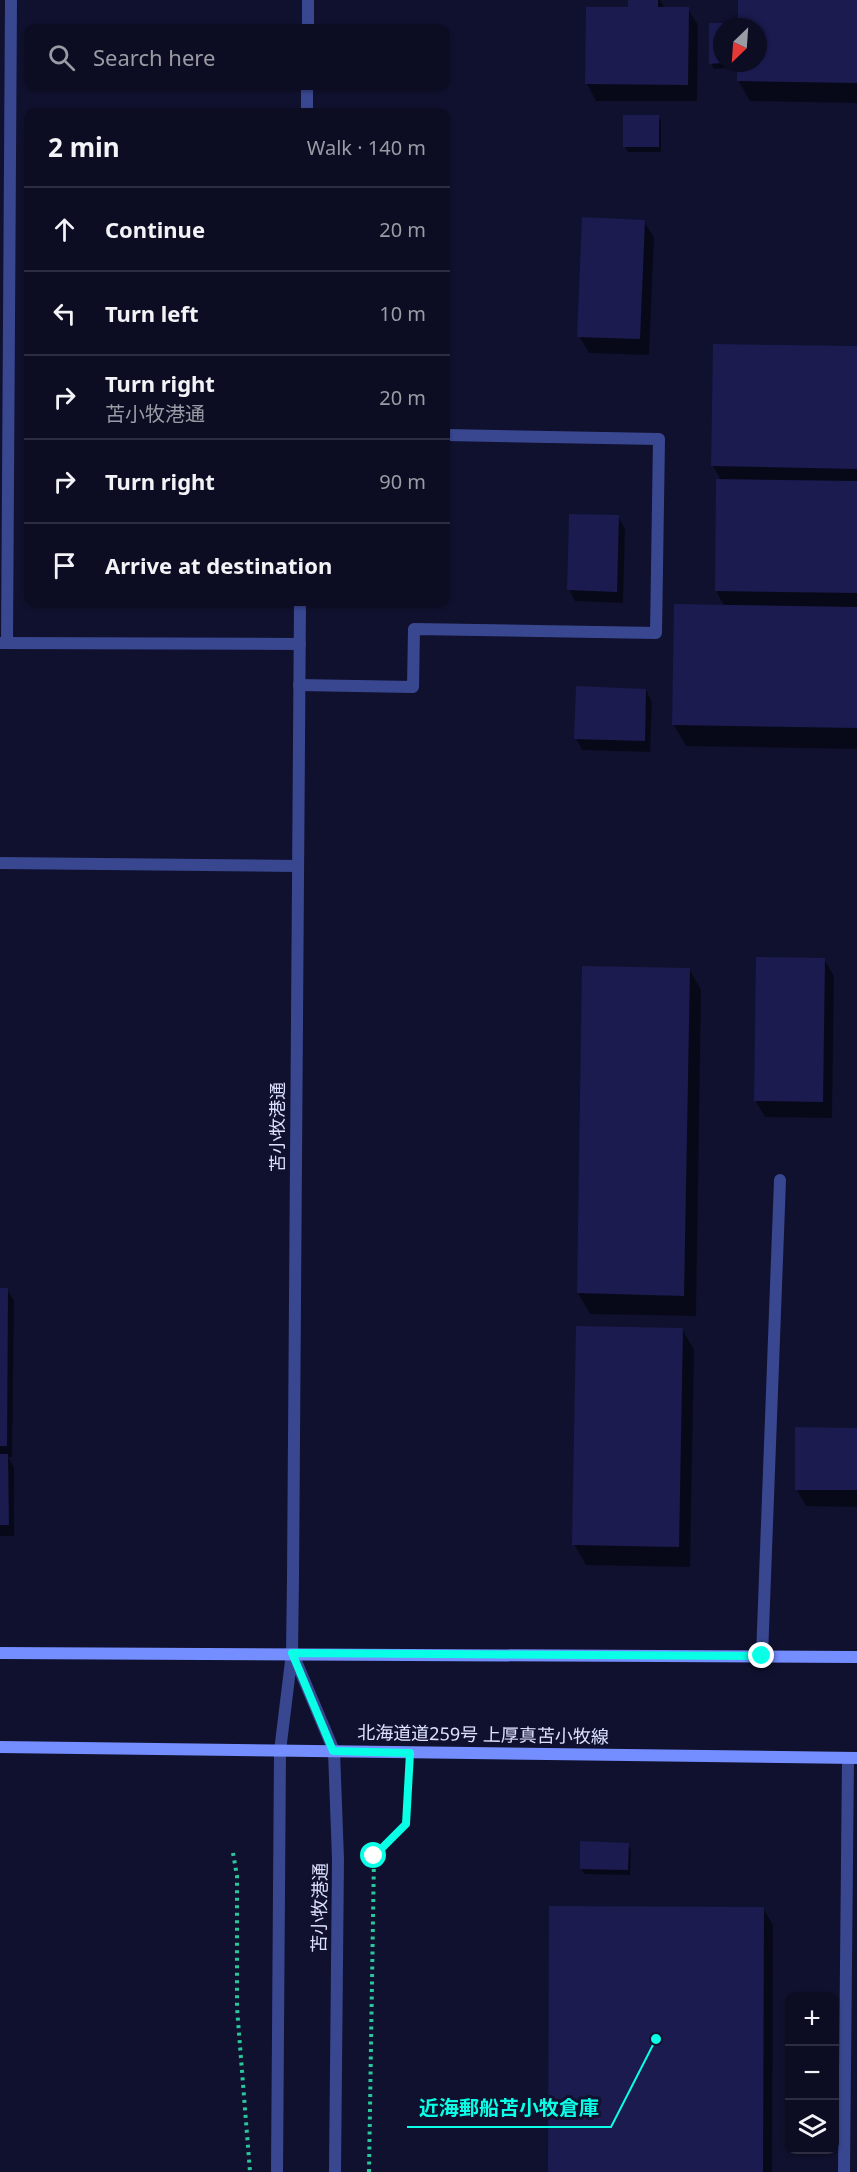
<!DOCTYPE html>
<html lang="en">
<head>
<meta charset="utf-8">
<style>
	:root { --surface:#0c0d22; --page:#15162a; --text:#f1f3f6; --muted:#9a9ca5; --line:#2c2d40 }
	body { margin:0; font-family:"Noto Sans","Noto Sans JP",sans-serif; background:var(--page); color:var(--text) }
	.controls { position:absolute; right:18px; bottom:18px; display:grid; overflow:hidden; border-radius:12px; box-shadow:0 2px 4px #0004 }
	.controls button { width:54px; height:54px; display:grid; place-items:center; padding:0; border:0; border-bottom:2px solid var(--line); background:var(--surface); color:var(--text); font:30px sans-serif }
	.compass { position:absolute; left:713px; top:18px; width:54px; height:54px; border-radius:50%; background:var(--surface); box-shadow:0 2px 4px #0004; rotate:205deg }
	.stop { position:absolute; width:18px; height:18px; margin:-14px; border:4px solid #09ffe6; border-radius:50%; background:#fff }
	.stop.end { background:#09ffe6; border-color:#fff; box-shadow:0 2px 6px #0008 }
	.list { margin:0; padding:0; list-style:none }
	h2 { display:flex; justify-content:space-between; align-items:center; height:78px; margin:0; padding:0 24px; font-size:26px }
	h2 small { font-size:20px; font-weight:400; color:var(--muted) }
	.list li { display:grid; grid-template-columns:39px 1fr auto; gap:18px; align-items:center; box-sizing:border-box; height:84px; padding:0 24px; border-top:2px solid var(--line) }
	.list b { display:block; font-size:22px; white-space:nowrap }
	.list p { margin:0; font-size:20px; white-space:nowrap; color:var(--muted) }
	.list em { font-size:20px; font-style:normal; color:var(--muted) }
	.icon { flex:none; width:33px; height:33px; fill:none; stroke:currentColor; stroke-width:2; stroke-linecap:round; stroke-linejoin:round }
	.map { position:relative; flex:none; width:857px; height:2172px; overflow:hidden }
	.search { position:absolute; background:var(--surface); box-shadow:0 2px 4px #0004; left:24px; top:24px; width:426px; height:66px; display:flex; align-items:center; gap:15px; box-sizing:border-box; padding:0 21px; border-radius:12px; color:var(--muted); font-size:22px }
	.panel { position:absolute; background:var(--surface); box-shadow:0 2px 4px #0004; left:24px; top:108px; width:426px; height:498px; border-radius:12px }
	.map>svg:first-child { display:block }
</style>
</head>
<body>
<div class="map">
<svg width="857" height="2172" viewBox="0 0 857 2172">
	<rect width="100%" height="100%" fill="#10112e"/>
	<path fill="#0007" d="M629 0H660L665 9H688L698 25 697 101H596L587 84V8H629Z
		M740 0H857V103L750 101 738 80 739 63H758V27H739Z
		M723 25 722 63H726V68L714 69 711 63Z
		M658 116 661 122V152H628L625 146Z
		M644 221 654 238 649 355 589 353 579 336Z
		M715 345 857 348V749L686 746 674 725 725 607 716 591 721 480 713 466Z
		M618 517 625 528 623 603 575 601 569 590Z
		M646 690 652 702 650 752 582 750 576 738Z
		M824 959 834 976 832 1118 765 1117 755 1100Z
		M584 967 689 969 701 990 696 1316 590 1314 578 1293Z
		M0 1289H7L14 1301 12 1457H8L14 1467V1536H0Z
		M682 1329 694 1350 690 1567 586 1565 574 1544Z
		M857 1429V1507L806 1506 797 1490Z
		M628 1845 631 1850 630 1875 584 1874 581 1868Z
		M763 1908 773 1925 772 2172H550Z"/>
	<path fill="#1b1b50" d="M628 0H658V7H689L688 85 585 84 586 7H628Z
		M738 0H857V83L737 81V63H758V27H738Z
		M709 23H723L722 63 709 64Z
		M623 115H659V147H623Z
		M582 217 645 220 640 339 577 337Z
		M713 344 857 346V469L711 466Z
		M716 479 857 481V593L715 591Z
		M569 514 619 515 617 592 567 590Z
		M674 604 857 607V728L672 725Z
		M576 686 646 689 645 741 574 739Z
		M756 957 825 958 823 1102 754 1101Z
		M582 966 690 968 684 1296 577 1293Z
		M0 1288H8L7 1446H0Z
		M576 1326 683 1328 679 1547 572 1545Z
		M795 1427 857 1428V1490H795Z
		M0 1454H8L9 1525H0Z
		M580 1841 629 1843 628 1870 580 1869Z
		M549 1906 764 1907 763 2172H548Z"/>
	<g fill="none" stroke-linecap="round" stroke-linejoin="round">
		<path stroke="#2ac79d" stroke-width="4" stroke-dasharray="3 4.5" stroke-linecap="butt" d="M233 1853 237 1876V2008L250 2172
			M369 2172 374 1856 407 1824 409 1776"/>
		<path stroke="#394790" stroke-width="12" d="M1 643 300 644
			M7 643 11 0
			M299 685 413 687 414 629 656 633 659 439 446 435
			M0 863 298 866
			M762 1656 780 1180
			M844 2172 848 1758"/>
		<path stroke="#394790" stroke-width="12" d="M308 28V0
			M307 112V86
			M293 1654 334 1751 338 1859 335 2172
			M277 2172 280 1751 292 1653 293 1579 300 602"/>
		<path stroke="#748dff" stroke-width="12" d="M0 1653 857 1657
			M0 1747 857 1758"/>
	</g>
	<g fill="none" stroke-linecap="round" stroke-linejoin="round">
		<path stroke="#09ffe6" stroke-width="8" d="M374 1856 406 1824 410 1753 333 1751 292 1653 762 1656"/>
	</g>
	<g text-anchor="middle" stroke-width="6" stroke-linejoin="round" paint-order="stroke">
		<g font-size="18" fill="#dde0ff" stroke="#10112e">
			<text transform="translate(278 1127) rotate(-90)" y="6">苫小牧港通</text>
			<text transform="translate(483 1735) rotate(1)" y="6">北海道道259号 上厚真苫小牧線</text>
			<text transform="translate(320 1908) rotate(-89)" y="6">苫小牧港通</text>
		</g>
	</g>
	<path fill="none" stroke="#09ffe6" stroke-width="2" d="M656 2039L611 2127H407"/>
	<circle fill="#09ffe6" stroke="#10112e" stroke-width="2" cx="656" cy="2039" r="6"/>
	<g font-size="20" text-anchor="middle" font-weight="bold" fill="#09ffe6" stroke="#10112e" stroke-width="6" stroke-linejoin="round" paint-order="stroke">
		<text x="509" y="2115">近海郵船苫小牧倉庫</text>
	</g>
</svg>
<div class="controls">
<button>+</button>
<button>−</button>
<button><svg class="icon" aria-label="layers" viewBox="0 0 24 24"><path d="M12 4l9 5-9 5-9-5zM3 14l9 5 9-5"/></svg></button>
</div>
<svg class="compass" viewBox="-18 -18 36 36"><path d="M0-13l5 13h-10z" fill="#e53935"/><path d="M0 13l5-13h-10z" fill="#9a9ca5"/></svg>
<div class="stop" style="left:374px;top:1856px"></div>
<div class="stop end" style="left:762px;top:1656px"></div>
<div class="search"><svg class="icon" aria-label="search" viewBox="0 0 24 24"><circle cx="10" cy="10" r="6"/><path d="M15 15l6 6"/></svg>Search here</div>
<section class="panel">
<h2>2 min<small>Walk · 140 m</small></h2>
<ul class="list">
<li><svg class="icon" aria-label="ahead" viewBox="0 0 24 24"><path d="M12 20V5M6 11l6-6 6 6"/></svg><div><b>Continue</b></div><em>20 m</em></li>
<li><svg class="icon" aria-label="left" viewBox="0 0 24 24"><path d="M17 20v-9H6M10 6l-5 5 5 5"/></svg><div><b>Turn left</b></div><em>10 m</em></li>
<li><svg class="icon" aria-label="right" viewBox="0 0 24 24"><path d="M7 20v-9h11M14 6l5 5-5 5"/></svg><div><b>Turn right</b><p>苫小牧港通</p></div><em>20 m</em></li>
<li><svg class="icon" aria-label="right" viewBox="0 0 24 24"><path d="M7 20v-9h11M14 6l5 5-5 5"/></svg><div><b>Turn right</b></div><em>90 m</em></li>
<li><svg class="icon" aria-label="arrive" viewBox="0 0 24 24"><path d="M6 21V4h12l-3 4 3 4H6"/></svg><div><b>Arrive at destination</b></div></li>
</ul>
</section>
</div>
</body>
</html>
